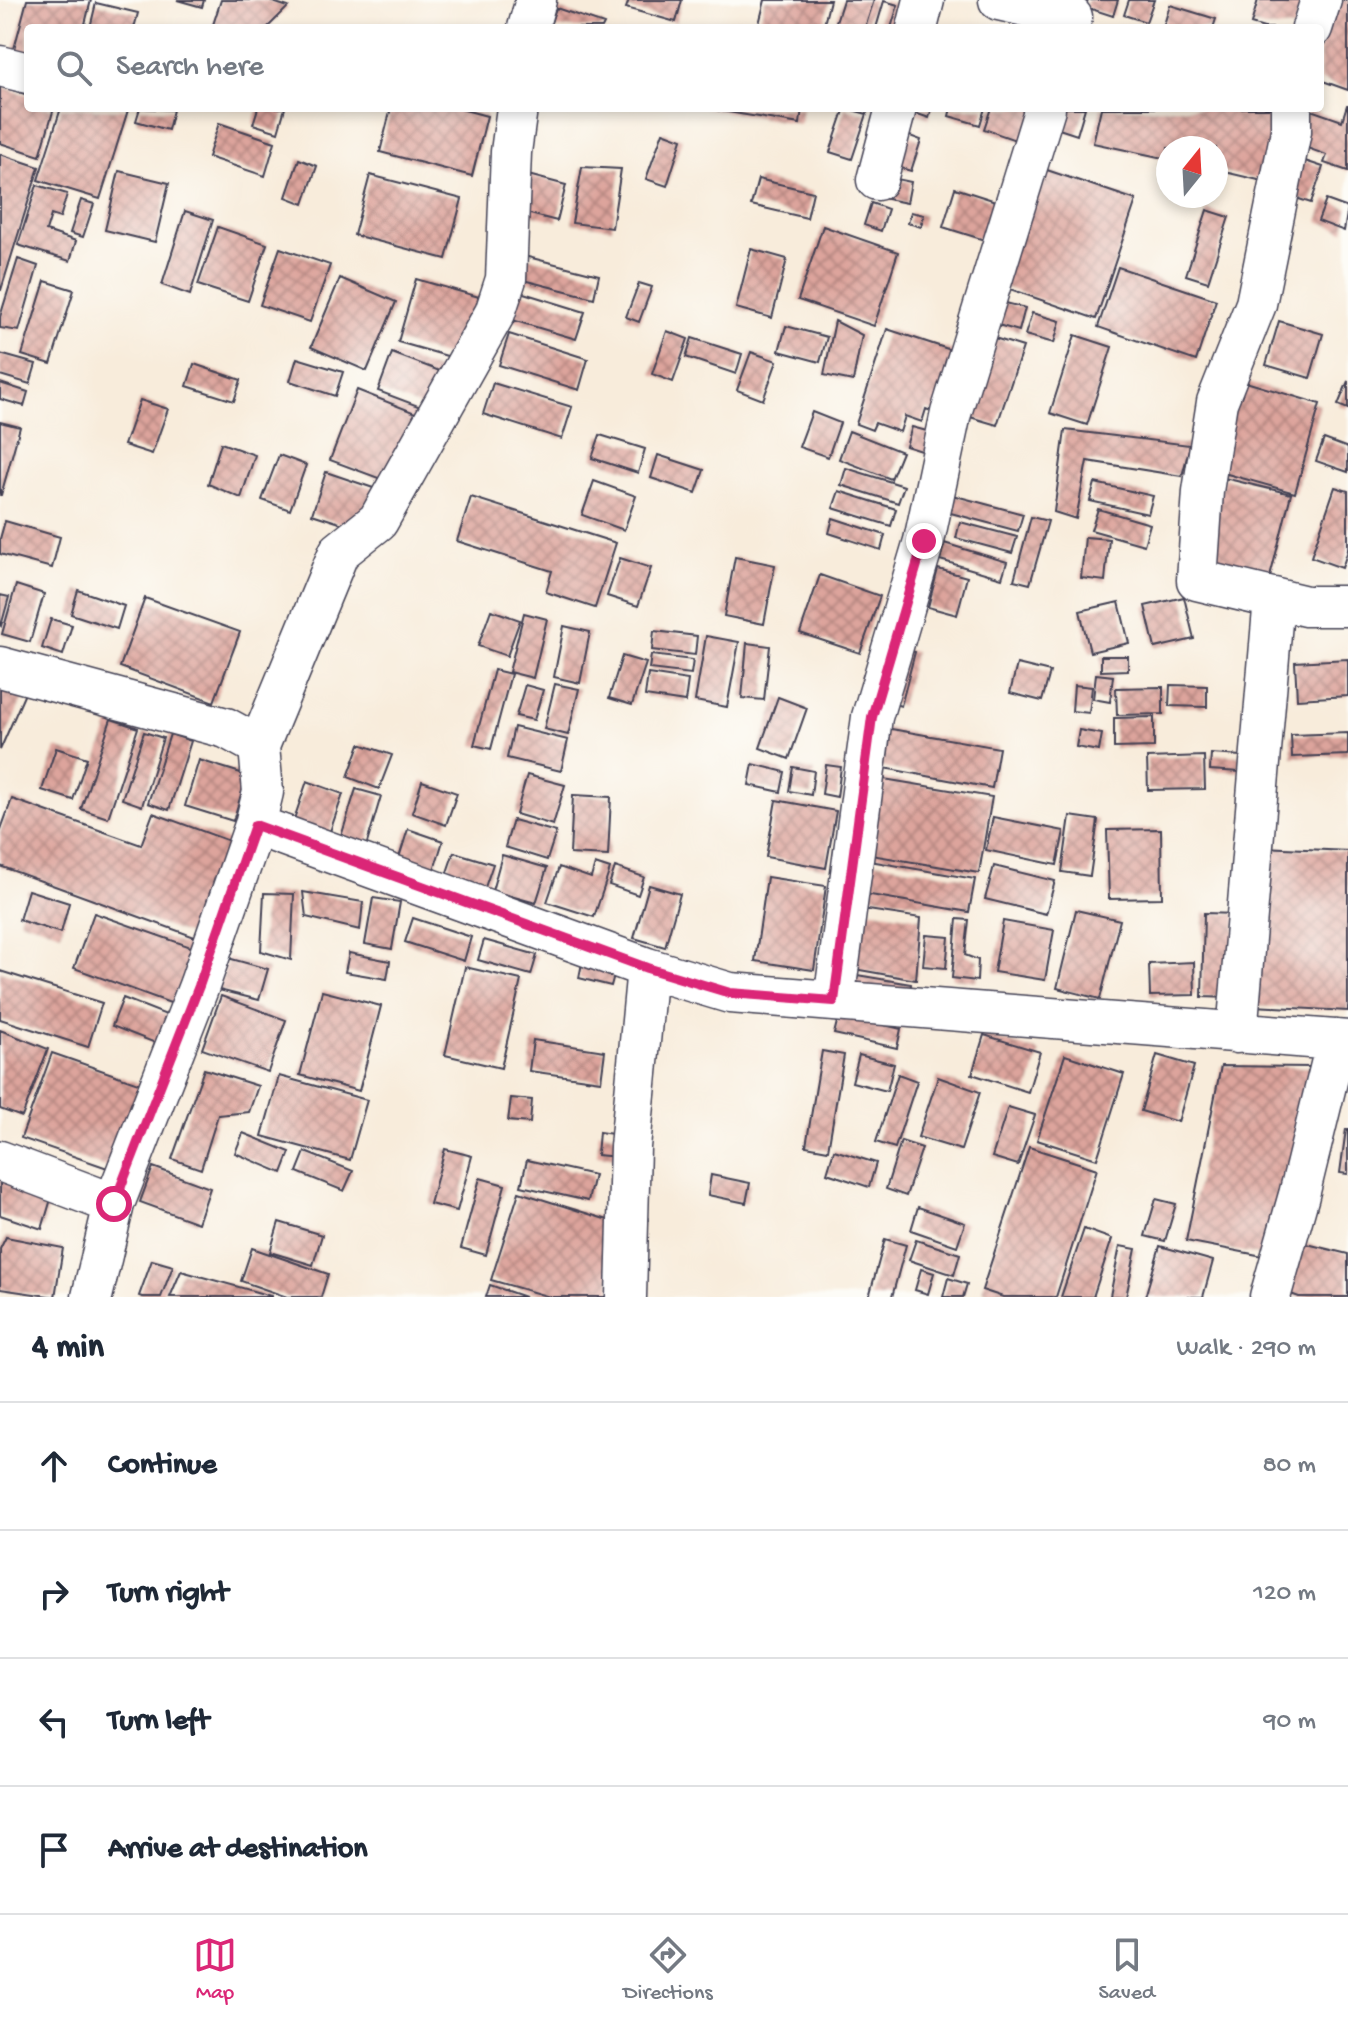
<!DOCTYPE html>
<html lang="en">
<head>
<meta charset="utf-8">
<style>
	:root { --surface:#fff; --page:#f6f6f7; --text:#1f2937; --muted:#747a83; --line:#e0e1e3; --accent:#db2777 }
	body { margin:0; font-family:"Gochi Hand",sans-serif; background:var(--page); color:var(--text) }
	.compass { position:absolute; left:1156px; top:136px; width:72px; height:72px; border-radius:50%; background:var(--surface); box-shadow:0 4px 12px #0003; rotate:18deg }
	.stop { position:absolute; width:24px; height:24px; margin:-18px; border:6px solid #db2777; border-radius:50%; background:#fff }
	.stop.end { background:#db2777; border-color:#fff; box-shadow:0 2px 8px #0008 }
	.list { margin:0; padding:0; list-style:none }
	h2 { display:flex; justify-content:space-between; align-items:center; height:104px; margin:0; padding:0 32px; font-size:34px }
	h2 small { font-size:26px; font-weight:400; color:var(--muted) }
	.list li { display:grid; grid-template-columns:52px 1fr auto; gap:24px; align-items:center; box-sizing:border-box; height:128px; padding:0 32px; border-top:2px solid var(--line) }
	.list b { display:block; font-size:30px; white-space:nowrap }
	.list em { font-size:26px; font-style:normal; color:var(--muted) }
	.icon { flex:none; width:44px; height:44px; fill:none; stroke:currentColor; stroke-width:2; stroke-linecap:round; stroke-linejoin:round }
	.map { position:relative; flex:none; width:1348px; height:1297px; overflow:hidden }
	.search { position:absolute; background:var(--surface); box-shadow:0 4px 12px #0003; left:24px; right:24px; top:24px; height:88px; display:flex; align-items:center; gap:20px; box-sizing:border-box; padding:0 28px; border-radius:8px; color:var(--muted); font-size:30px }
	.sheet { height:616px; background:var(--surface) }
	nav { display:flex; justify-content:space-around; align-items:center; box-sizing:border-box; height:112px; border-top:2px solid var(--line); background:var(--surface); font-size:22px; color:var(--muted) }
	nav a { display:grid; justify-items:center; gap:4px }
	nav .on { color:var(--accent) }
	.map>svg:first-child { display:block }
</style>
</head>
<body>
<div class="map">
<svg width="1348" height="1297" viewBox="0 0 1348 1297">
	<defs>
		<pattern id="building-cross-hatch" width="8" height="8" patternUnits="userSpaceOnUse" patternTransform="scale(2)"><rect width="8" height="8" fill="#dda49c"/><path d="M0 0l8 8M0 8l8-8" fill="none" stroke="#b38580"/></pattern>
	</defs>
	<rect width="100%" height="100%" fill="#fdfcf7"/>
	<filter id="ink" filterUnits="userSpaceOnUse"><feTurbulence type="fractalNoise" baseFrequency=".0125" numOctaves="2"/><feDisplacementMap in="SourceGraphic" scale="16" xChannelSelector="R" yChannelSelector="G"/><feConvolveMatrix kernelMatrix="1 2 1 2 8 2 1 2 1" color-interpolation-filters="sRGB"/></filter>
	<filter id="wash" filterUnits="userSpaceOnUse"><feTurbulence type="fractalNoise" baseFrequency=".006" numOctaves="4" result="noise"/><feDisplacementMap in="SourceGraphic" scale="32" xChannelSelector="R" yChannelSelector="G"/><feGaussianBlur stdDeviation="1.8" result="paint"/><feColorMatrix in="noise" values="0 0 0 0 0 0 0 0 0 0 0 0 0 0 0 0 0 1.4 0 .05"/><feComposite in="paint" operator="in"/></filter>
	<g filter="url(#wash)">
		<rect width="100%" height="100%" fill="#f8ecdb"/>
		<g id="blocks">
			<path fill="url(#building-cross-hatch)" d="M27 0H91L84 28H28V68L10 64Z
				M177 0H204L202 7Z
				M221 0H267L288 7 267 28H212Z
				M629 0H682L676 22 626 8Z
				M765 0H830L823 28H758Z
				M843 0H874L865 28H834Z
				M1088 0H1118L1113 16 1085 7Z
				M1129 0H1154L1146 22 1124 15Z
				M1258 0H1303L1294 28H1264L1251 24Z
				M1337 0H1348V90L1320 80V48Z
				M884 1 898 5 891 28H876Z
				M96 3 138 13 134 28H90Z
				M1170 5 1216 19 1213 28H1163Z
				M556 8 604 24 602 28H549Z
				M0 86 28 95V108H54L40 156 0 143Z
				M1347 105H1348V171L1324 163 1327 155 1296 144 1308 109 1342 121Z
				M61 108 128 110 100 199 38 180Z
				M140 108 173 110 168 130 136 121Z
				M258 108H285L278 132 253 124Z
				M391 108H457L487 116 472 176 380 152Z
				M704 108H802L800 124Z
				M845 108 867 114 852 159 830 152Z
				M901 108H932L929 118Z
				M951 108H985L980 125 949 116Z
				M991 108H1042L1030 145 984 129Z
				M1059 108H1085L1077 135 1053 127Z
				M1101 108H1270L1283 111 1267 182 1216 170V148H1168V159L1093 143Z
				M219 123 275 142 265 176 208 157Z
				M663 132 682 139 667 186 646 179Z
				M902 133 921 140 911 171 891 165Z
				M0 154 39 167 1 290H0Z
				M299 159 317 166 304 204 286 197Z
				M1299 159 1323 167 1311 203 1287 195Z
				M582 167 621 169 612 228 572 223Z
				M1038 167 1136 200 1096 319 998 285Z
				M119 171 169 183 155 242 105 230Z
				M370 175 462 199 446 259 354 235Z
				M528 175 566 185 557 221 518 211Z
				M887 177 911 182 907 203 882 198Z
				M758 179 813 192 807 218 751 205Z
				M37 185 67 194 60 218 51 215 46 231 76 241 70 261 18 245Z
				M955 188 1005 204 994 243 943 227Z
				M81 200 94 204 83 237 70 233Z
				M1326 200 1348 208 1344 231 1318 221Z
				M871 203 888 209 881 231 864 225Z
				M1207 210 1229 217 1208 282 1186 275Z
				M185 211 213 220 190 295 162 285Z
				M911 212 924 215 921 227 908 223Z
				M823 226 898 252 874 326 798 300Z
				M218 227 267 244 248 301 198 285Z
				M280 248 330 265 310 322 260 305Z
				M751 249 787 259 772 318 736 308Z
				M524 256 599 275 594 298 519 279Z
				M18 259 38 266 19 331 0 328V317Z
				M1118 267 1216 300 1196 361 1098 327Z
				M340 278 396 302 367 371 311 347Z
				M416 279 486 299 468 362 398 342Z
				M45 281 74 290 51 364 22 355Z
				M639 283 652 287 639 322 626 317Z
				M517 291 585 312 576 339 509 319Z
				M998 301 1025 308 1019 331 991 323Z
				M1032 313 1060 321 1054 343 1025 335Z
				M835 321 862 335 853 381 824 375Z
				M1279 321 1323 334 1310 378 1266 365Z
				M786 326 827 337 820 362 779 351Z
				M887 329 957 352 937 413 926 409 922 422 905 416 900 432 875 423 872 430 856 424Z
				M667 331 688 339 673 382 652 374Z
				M509 334 588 359 579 390 499 365Z
				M985 335 1023 347 997 425 960 414Z
				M1075 335 1112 347 1087 425 1050 413Z
				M692 338 742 354 736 374 686 357Z
				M751 352 777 361 763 400 737 390Z
				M392 353 461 379 447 417 378 391Z
				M0 354 36 364 30 384 0 375Z
				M297 358 343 372 335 396 290 381Z
				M194 364 241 380 234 401 187 386Z
				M1239 380 1320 404 1295 493 1213 470Z
				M1348 381V409L1338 405Z
				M0 383 28 392 24 406 0 399Z
				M493 383 572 407 562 439 483 414Z
				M357 390 423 416 397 485 330 460Z
				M140 400 168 409 152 454 124 445Z
				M812 412 840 423 828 457 799 447Z
				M0 422 20 427 1 495H0Z
				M912 427 934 433 928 453 906 446Z
				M1065 430 1190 445 1182 476 1087 461 1076 519 1054 512Z
				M849 431 902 452 891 479 839 459Z
				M600 435 645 449 638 473 592 458Z
				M1324 439 1348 448V472L1316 461Z
				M221 443 255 455 241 498 208 484Z
				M279 455 306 465 290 510 262 500Z
				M658 455 704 470 696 493 651 478Z
				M846 468 904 486 898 503 841 485Z
				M326 472 388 493 374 534 312 514Z
				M1224 478 1291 494 1267 589 1201 572Z
				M594 481 636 496 624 530 582 515Z
				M1095 483 1153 496 1148 514 1090 501Z
				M1335 487 1348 491V550L1342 568 1311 557Z
				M839 491 896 509 891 526 833 508Z
				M952 495 1023 514 1018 531 947 512Z
				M471 497 616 543 595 608 546 592 552 571 457 541Z
				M1098 509 1150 524 1144 545 1091 530Z
				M1031 517 1048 521 1030 584 1014 580Z
				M833 518 885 535 881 550 829 533Z
				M5 521 60 537 52 568 0 554V539Z
				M960 522 1017 537 1012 553 956 538Z
				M1085 537 1109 539 1105 581 1081 578Z
				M944 543 1007 562 1002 578 940 560Z
				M735 557 775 565 764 624 724 616Z
				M620 558 651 568 638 606 607 596Z
				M938 569 967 577 957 615 928 607Z
				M820 575 880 596 860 653 800 633Z
				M16 585 44 594 30 642 2 634Z
				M78 590 124 606 117 629 71 614Z
				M0 595 9 597 1 626 0 625Z
				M1184 597 1194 639 1155 648 1145 606Z
				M145 598 240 632 214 702 120 667Z
				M1119 602 1129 643 1090 652 1080 611Z
				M491 610 520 620 507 656 478 646Z
				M524 613 547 619 533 678 509 672Z
				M51 619 72 625 63 655 42 648Z
				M564 626 590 632 580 683 554 677Z
				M654 631 697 636 695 655 652 650Z
				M706 636 739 642 727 707 695 701Z
				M747 643 770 646 764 700 742 698Z
				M898 648 915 652 901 706 884 701Z
				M651 655 693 660 691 674 649 669Z
				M622 656 646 663 632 705 609 698Z
				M1101 656H1128V670L1101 671Z
				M1348 659V696L1297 699 1295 662Z
				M1017 664 1050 672 1042 701 1010 693Z
				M494 670 511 674 491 749 474 745Z
				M648 674 688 680 685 702 645 696Z
				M1096 674 1113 676 1110 702 1093 699Z
				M0 684 26 691 0 750Z
				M555 684 579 689 568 735 544 729Z
				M525 685 543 690 534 720 516 716Z
				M1074 685 1092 687 1089 713 1072 711Z
				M1170 685 1207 686V707L1169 706Z
				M1163 687V714L1117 715 1116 688Z
				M778 697 807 708 789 759 760 748Z
				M1154 717V747L1114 748V718Z
				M111 719 138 728 108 818 81 809Z
				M514 727 568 740 561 771 507 758Z
				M880 727 999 748 992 788 873 766Z
				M1079 730 1102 734 1099 751 1076 747Z
				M144 732 163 738 142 806 122 799Z
				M1348 733V755L1292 757 1291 735Z
				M170 734 191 741 169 810 148 803Z
				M360 744 392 755 379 789 348 777Z
				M56 748 87 758 73 800 42 790Z
				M1211 754 1241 756 1240 772 1210 770Z
				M1204 756 1205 789 1148 790 1147 758Z
				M199 760 247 775 233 821 185 806Z
				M753 764 785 772 781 792 749 785Z
				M826 765 841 767 837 797 822 794Z
				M793 767 814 771 811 795 789 791Z
				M527 775 565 785 553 825 516 814Z
				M878 778 992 797 979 873 865 854Z
				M307 781 343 794 327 840 291 828Z
				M422 781 457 793 446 825 412 813Z
				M356 789 381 796 365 850 339 843Z
				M573 795 611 797 608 856 570 854Z
				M12 799 141 845 153 813 235 843 200 939 0 866V832Z
				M776 800 836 811 826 868 766 857Z
				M1070 816 1098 820 1090 876 1062 872Z
				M993 817 1064 831 1057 865 986 850Z
				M513 820 556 832 547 860 505 847Z
				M408 829 443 841 433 873 398 861Z
				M1161 829 1162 898 1109 899 1107 830Z
				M1262 847 1348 851V1011L1254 1006Z
				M454 852 493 864 482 896 443 884Z
				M502 855 547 868 536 903 492 891Z
				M864 860 975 879 969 912 859 893Z
				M595 864 610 869 594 917 547 902 559 867 591 878Z
				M994 866 1055 881 1046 914 985 899Z
				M615 867 644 877 638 895 609 885Z
				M767 877 826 886 814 970 755 961Z
				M649 885 680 894 665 947 634 938Z
				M28 890 69 903 61 933 19 920Z
				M303 892 363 902 360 930 306 917Z
				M264 893 294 894 291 960 261 951Z
				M373 898 400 902 392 949 365 944Z
				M855 908 921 918 916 980 843 967Z
				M1076 910 1120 920 1100 999 1057 988Z
				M94 913 194 948 173 1004 74 968Z
				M1204 913 1236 914 1234 998 1202 997Z
				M413 918 471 937 464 961 405 942Z
				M957 919 969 920 965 955 978 960 977 981 952 978Z
				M1003 921 1054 930 1045 980 994 972Z
				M926 935 949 937 946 968 923 966Z
				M484 940 537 955 531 975 478 960Z
				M349 953 390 961 387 979 345 972Z
				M228 958 268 969 259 1000 219 990Z
				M1194 962 1195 995 1150 996 1149 964Z
				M582 963 615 971 611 986 579 978Z
				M465 967 521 980 501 1068 445 1055Z
				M0 971 102 1003 88 1047 0 1019Z
				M851 974 911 984 908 1006 848 995Z
				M322 991 381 1006 359 1091 300 1075Z
				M221 996 286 1020 268 1072 202 1049Z
				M123 998 169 1016 158 1044 112 1026Z
				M839 1014 901 1029 897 1048 834 1034Z
				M0 1030 48 1049 22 1117 0 1109Z
				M984 1035 1040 1052 1028 1092 972 1074Z
				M533 1040 605 1051 601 1081 529 1071Z
				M822 1051 844 1055 828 1150 806 1146Z
				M52 1053 147 1086 116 1171 21 1138Z
				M859 1055 894 1064 887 1091 852 1082Z
				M1065 1055 1124 1074 1097 1159 1037 1140Z
				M1157 1055 1194 1066 1178 1122 1141 1111Z
				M1221 1066 1313 1067 1273 1258 1186 1241Z
				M204 1069 258 1086 249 1112 218 1115 201 1169 172 1159Z
				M898 1074 917 1081 895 1148 876 1142Z
				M279 1076 367 1100 350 1160 262 1136Z
				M938 1077 980 1092 961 1150 918 1137Z
				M511 1098 532 1100 530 1123 508 1121Z
				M1008 1107 1035 1115 1018 1165 992 1157Z
				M1346 1129H1348V1174L1340 1173Z
				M599 1132 620 1135 618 1157 597 1155Z
				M243 1133 290 1152 282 1173 235 1153Z
				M901 1141 922 1148 906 1196 886 1189Z
				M1029 1147 1097 1169 1056 1297H1003L982 1290Z
				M445 1149 472 1156 457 1211 430 1204Z
				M834 1150 876 1163 869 1187 827 1173Z
				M305 1152 353 1171 344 1191 297 1172Z
				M527 1160 594 1175 588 1201 521 1186Z
				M153 1167 210 1188 198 1223 140 1202Z
				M711 1175 750 1183 746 1203 708 1195Z
				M480 1178 505 1185 486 1255 461 1248Z
				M0 1180 51 1199 42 1229 0 1215Z
				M519 1192 608 1220 611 1297H550L491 1280Z
				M1156 1199 1176 1204 1165 1241 1145 1236Z
				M918 1207 965 1223 957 1246 911 1230Z
				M279 1222 322 1235 313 1265 270 1252Z
				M1084 1229 1112 1239 1093 1297H1061Z
				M6 1237 63 1248 55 1297 0 1289V1249Z
				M885 1239 906 1245 892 1297H869Z
				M916 1240 960 1254 954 1275 909 1260Z
				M1303 1243 1348 1254V1297H1299L1288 1293Z
				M1120 1246 1136 1249 1126 1297 1110 1296Z
				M1160 1246 1213 1261 1203 1297H1145Z
				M252 1248 328 1274 321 1297H287L241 1281Z
				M152 1260 173 1266 161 1297H142L139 1296Z
				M921 1269 934 1273 928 1294 915 1290Z
				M181 1271 271 1296V1297H170Z
				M948 1278 967 1284 963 1297H943Z
				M490 1285 525 1297H486Z"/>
		</g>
	</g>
	<g filter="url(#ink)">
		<use href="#blocks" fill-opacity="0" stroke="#424053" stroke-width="2"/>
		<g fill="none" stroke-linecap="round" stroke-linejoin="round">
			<g stroke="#424053" stroke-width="43">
				<path id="minor" d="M999 0 1072 17
					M528 28 536 0
					M917 28 924 0
					M1312 28 1321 0
					M0 66 28 73
					M1291 108V131L1256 304 1217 402 1203 491 1197 580 1306 606H1348
					M877 180 896 108
					M0 667 226 728 259 746 263 792 255 825 647 968 730 993 1348 1041
					M259 746 339 552 378 521 495 313 506 279 511 152 517 108
					M834 1001 872 717 924 541 951 413 1045 108
					M1237 1033 1274 598
					M0 1161 114 1204
					M92 1297 114 1204 199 986 255 825
					M626 1297 630 1147 647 968
					M1270 1297 1299 1195 1337 1040"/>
			</g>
			<use href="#minor" stroke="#fff" stroke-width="40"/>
		</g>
	</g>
	<g fill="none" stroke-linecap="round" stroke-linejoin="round" filter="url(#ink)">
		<path stroke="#db2777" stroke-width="10" d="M114 1204 199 986 255 825 647 968 730 993 834 1001 872 717 924 541"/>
	</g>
</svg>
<svg class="compass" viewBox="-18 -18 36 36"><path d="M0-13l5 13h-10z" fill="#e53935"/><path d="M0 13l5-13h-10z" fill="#747a83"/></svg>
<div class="stop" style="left:114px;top:1204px"></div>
<div class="stop end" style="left:924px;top:541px"></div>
<div class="search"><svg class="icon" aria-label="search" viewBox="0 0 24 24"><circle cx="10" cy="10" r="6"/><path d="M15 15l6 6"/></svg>Search here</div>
</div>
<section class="sheet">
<h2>4 min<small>Walk · 290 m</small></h2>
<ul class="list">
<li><svg class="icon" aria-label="ahead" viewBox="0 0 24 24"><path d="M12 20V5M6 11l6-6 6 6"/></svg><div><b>Continue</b></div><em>80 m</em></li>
<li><svg class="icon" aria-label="right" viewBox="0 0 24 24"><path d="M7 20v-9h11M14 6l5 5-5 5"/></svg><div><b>Turn right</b></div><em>120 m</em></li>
<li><svg class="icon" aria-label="left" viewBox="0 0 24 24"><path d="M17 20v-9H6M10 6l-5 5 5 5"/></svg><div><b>Turn left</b></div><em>90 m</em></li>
<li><svg class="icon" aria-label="arrive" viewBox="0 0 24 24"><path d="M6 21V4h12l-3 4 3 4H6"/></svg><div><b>Arrive at destination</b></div></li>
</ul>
</section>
<nav>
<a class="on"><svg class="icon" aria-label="map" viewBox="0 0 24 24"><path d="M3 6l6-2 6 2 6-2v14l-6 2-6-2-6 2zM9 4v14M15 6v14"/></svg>Map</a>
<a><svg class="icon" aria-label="directions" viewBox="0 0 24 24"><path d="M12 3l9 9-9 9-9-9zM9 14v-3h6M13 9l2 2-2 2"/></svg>Directions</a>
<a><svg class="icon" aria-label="saved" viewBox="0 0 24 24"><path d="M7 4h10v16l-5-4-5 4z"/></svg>Saved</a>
</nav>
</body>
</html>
